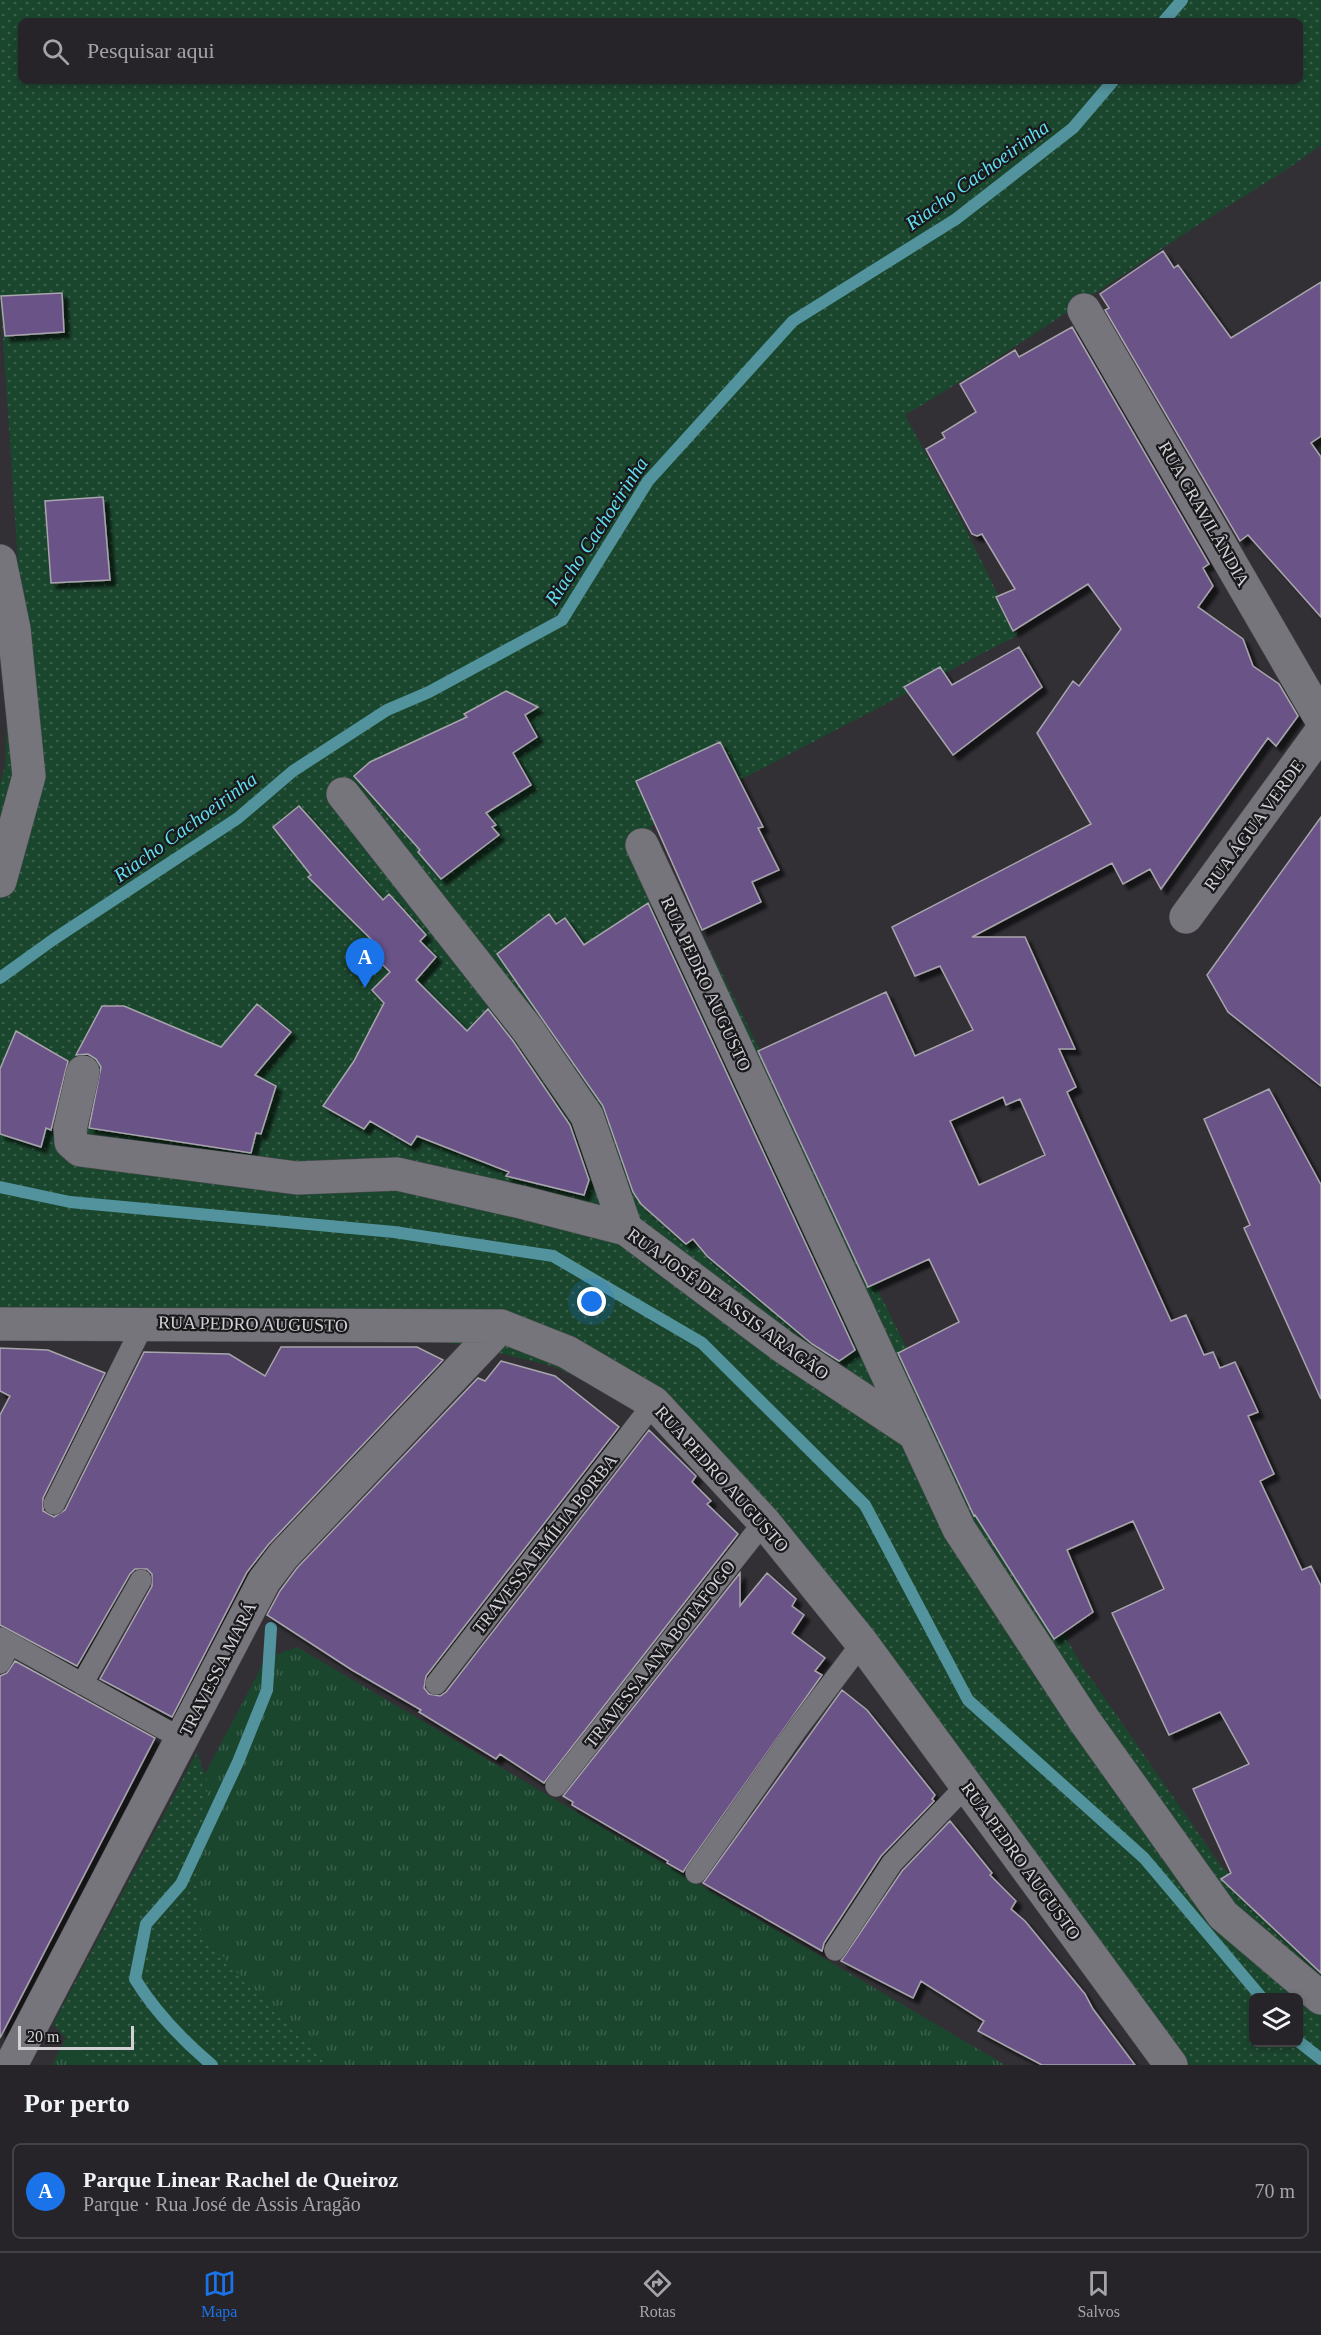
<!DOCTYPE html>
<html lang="pt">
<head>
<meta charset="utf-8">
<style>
	:root { --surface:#262428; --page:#2e2c30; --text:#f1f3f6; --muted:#a4a4a8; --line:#424145; --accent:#1a73e8 }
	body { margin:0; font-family:Georgia,serif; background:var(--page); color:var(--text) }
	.controls { position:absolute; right:18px; bottom:18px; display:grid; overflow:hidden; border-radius:9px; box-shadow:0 3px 9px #0003 }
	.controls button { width:54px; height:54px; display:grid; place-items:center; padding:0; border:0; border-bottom:2px solid var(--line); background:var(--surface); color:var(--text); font:30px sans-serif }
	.scale { position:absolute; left:18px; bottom:15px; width:116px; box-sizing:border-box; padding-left:6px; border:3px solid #d3d1d5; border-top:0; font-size:16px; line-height:21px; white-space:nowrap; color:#d3d1d5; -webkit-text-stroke:4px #19181b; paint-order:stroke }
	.you { position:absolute; left:592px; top:1302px; width:21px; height:21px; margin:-15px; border:4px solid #fff; border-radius:50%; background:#1a73e8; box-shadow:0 0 0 9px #1a73e833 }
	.badge { display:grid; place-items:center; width:39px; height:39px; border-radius:50%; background:var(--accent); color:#fff; font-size:20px; font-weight:700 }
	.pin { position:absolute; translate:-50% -50px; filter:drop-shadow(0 2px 3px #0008) }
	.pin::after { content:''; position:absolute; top:32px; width:21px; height:18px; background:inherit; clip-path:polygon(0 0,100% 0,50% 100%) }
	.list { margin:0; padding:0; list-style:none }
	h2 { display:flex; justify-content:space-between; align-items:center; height:78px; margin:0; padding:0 24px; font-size:26px }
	h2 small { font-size:20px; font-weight:400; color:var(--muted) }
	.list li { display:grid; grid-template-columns:39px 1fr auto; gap:18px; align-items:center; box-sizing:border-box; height:96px; margin:0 12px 12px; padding:0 12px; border:2px solid var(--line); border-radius:9px }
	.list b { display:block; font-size:22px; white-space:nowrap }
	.list p { margin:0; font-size:20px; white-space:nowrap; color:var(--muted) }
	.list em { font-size:20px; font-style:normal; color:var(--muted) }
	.icon { flex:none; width:33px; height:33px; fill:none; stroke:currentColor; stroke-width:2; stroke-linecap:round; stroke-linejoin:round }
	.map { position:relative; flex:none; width:1321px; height:2065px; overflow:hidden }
	.search { position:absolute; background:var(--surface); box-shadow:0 3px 9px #0003; left:18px; right:18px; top:18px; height:66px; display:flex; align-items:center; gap:15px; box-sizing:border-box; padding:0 21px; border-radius:9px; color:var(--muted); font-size:22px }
	.sheet { height:186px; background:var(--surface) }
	nav { display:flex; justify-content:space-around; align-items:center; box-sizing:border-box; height:84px; border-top:2px solid var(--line); background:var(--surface); font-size:16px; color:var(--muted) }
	nav a { display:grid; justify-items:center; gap:3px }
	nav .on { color:var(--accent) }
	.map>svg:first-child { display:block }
</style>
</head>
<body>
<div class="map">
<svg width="1321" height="2065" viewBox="0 0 1321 2065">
	<defs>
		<pattern id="grass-tufts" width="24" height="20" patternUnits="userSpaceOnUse" patternTransform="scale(1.5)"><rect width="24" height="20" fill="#1b462e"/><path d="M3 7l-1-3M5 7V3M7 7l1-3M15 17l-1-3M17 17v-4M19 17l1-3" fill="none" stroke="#3b604b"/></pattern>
		<pattern id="park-dots" width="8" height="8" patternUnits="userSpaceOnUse" patternTransform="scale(1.5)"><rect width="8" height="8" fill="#1b462e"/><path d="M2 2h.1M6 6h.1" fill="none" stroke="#3b604b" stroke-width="1.8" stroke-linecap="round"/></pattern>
		<filter id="shadow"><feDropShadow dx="5.5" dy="5.5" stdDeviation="1.5" flood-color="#0009"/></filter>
	</defs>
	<rect width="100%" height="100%" fill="#323035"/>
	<path fill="url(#grass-tufts)" d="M297 1647 1005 2065H52L266 1658Z"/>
	<path fill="url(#park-dots)" fill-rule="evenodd" d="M0 0H1321V145C1272 182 1219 210 1169 244 1080 303 997 361 905 415L957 512 1018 635 650 827 904 1343 1079 1661 1221 1866 1260 1902 1321 1970V2065H1171L822 1601 695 1455 617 1395 552 1366 467 1345 388 1337 0 1338V784L5 766 8 688 26 682 0 294ZM21 21H1300V81H21ZM1254 1998H1298V2042H1254Z
		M197 1752 208 1783 195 1922 231 1966 328 2065H89L53 2024Z"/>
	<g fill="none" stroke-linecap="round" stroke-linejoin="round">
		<path stroke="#52939d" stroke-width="12" d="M1164 21 1182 0
			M0 978 54 939 238 818 293 771 387 710 429 692 562 620 648 481 793 321 956 219 1073 128 1113 81
			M0 1187 70 1202 394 1232 553 1256 702 1343 865 1505 968 1700 1144 1858 1262 1998
			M1298 2041 1321 2059
			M212 2065C181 2039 156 2013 135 1979L146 1924 181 1884 238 1762 267 1690 271 1628"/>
	</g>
	<path fill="#695387" stroke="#a8a5ac" stroke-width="1.5" fill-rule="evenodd" filter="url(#shadow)" d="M1163 251 1174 268 1178 265 1231 338 1321 282V436L1311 443 1321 457V617L1248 535 1240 541 1105 310 1109 308 1100 294Z
		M62 293 64 332 5 336 1 296Z
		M1072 327 1209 564 1203 568 1213 586 1198 607 1243 639 1253 666 1279 684 1298 716 1276 746 1268 738 1161 889 1150 869 1123 884 1112 863 972 937H1025L1075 1049H1059L1076 1087 1067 1092 1141 1255 1171 1321 1186 1315 1204 1355 1213 1352 1220 1368 1235 1362 1258 1412 1248 1416 1274 1474 1260 1481 1302 1570 1311 1566 1321 1586V1973L1221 1879 1231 1873 1193 1789 1249 1764 1220 1712 1169 1735 1112 1613 1164 1589 1133 1521 1067 1550 1093 1612 1054 1639 975 1515 974 1516 898 1353 959 1322 929 1259 868 1287 758 1051 886 992 915 1056 973 1030 940 966 915 976 892 927 1091 824 1037 733 1073 681 1079 686 1121 629 1088 584 1013 631 996 597 1015 589 982 534 977 536 972 534 926 449 945 438 942 433 976 412 960 384 1015 350 1019 357ZM1003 1097 1006 1105 1020 1099 1045 1155 979 1185 950 1121Z
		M103 497 110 580 51 583 45 501Z
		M1019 647 1042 687 953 755 904 687 940 667 952 685Z
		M506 691 538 707 525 715 537 737 513 753 531 785 486 813 496 825 492 827 499 835 441 879 418 852 420 850 354 776 370 762 467 717 464 714Z
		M720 742 763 827 758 828 779 870 752 882 761 902 702 930 636 781Z
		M299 806 383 900 389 894 426 935 420 941 436 957 416 980 467 1031 488 1009 513 1041 570 1125 589 1180 584 1195 506 1176 509 1172 417 1136 411 1145 370 1121 364 1129 323 1106 354 1061 384 1003 372 990 390 972 373 955 380 948 308 877 311 875 273 827Z
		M1321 817V1086L1228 1012 1207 975Z
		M648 903 855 1350 839 1361 812 1344 707 1256 693 1239 686 1244 641 1204 633 1192 603 1106 497 954 549 914 556 924 565 918 584 945Z
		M257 1004 291 1032 255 1075 276 1086 261 1134 256 1133 251 1153 89 1128 101 1067 96 1059 88 1054 76 1055 102 1006H124L221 1047Z
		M16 1031 68 1061 51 1130 46 1128 41 1147 0 1134V1069Z
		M1269 1089 1321 1185V1399L1244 1228 1250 1225 1204 1119Z
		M281 1347H417L443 1360 268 1545 247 1572 172 1717 100 1679 152 1586V1574L147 1569H135L130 1574 77 1666 0 1625V1415L10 1396 0 1391V1348L48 1350 105 1373 43 1498V1511L54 1517 65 1510 144 1352 229 1354 265 1376Z
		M501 1361 555 1376 619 1427 426 1676 424 1688 429 1694 440 1696 446 1692 649 1430 696 1476 692 1482 711 1501 707 1504 738 1534 544 1783 500 1754 496 1759 419 1712 421 1710 352 1670 267 1615 280 1591 297 1568 478 1378 485 1381Z
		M740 1573V1606L767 1573 796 1599 792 1606 804 1615 792 1633 825 1658 815 1671 822 1675 683 1872 667 1863 668 1861 572 1805 573 1802 563 1796Z
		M15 1661 155 1738 0 2038V1676L7 1673Z
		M842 1690 867 1710 935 1795 932 1799 934 1801 881 1856 824 1943 822 1951 703 1883Z
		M950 1821 992 1873 990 1875 1016 1901 1011 1909 1025 1921 1085 1994 1093 2009 1135 2065H1042L978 2031 984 2021 921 1981 913 1998 841 1961 902 1871Z"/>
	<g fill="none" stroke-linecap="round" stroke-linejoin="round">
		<g stroke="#4e4c51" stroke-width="22">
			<path id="service" d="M54 1504 144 1323
				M0 1638 182 1739
				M0 1663 10 1644
				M82 1684 141 1580
				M436 1684 654 1403
				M556 1786 764 1522
				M696 1873 797 1729 862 1643
				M835 1950 892 1863 966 1786"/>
		</g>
		<g stroke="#4e4c51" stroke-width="34">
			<path id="minor" d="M1084 310 1321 719
				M0 561 14 629 29 776 0 881
				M343 794 528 1030 587 1116 626 1229
				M642 845 959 1529 1084 1720 1223 1915 1321 1998
				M1186 917 1321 732
				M83 1072 70 1129 71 1142 80 1150 297 1178 397 1174 521 1202 626 1229 785 1348 912 1432
				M0 1324 501 1326 567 1352 654 1403 764 1522 862 1643 1171 2065
				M11 2065 264 1581 283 1556 501 1326"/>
		</g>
		<use href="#service" stroke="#77757c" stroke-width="21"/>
		<use href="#minor" stroke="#77757c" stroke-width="33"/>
	</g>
	<g text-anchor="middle" stroke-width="4.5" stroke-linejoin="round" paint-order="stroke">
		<g font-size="18" fill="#d3d1d5" stroke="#19181b">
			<text transform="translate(1204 514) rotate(60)" y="6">RUA CRAVILÂNDIA</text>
			<text transform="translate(1254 825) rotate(-54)" y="6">RUA ÁGUA VERDE</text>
			<text transform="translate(706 984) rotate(65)" y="6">RUA PEDRO AUGUSTO</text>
			<text transform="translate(728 1304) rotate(36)" y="6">RUA JOSÉ DE ASSIS ARAGÃO</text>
			<text transform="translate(253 1324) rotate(1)" y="6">RUA PEDRO AUGUSTO</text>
			<text transform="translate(722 1479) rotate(48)" y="6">RUA PEDRO AUGUSTO</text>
			<text transform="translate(545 1544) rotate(-52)" y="6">TRAVESSA EMÍLIA BORBA</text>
			<text transform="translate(660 1654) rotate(-52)" y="6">TRAVESSA ANA BOTAFOGO</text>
			<text transform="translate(218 1669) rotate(-63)" y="6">TRAVESSA MARÁ</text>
			<text transform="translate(1021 1861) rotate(54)" y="6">RUA PEDRO AUGUSTO</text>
		</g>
		<g font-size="20" font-style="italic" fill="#60dff1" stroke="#19181b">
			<text transform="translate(977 175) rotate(-36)" y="7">Riacho Cachoeirinha</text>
			<text transform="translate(596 531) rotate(-57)" y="7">Riacho Cachoeirinha</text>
			<text transform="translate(185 827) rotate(-36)" y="7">Riacho Cachoeirinha</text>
		</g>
	</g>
</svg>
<div class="controls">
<button><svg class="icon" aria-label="layers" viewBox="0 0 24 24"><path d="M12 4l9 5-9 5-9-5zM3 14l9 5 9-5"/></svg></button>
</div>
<div class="scale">20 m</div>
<div class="you"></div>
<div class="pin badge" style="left:365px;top:988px">A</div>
<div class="search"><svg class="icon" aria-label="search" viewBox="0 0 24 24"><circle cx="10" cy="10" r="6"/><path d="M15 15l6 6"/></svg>Pesquisar aqui</div>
</div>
<section class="sheet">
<h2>Por perto<small></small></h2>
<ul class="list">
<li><span class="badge">A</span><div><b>Parque Linear Rachel de Queiroz</b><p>Parque · Rua José de Assis Aragão</p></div><em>70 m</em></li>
</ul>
</section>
<nav>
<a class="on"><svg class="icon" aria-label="map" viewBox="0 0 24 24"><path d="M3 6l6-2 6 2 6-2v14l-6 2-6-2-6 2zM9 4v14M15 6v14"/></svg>Mapa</a>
<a><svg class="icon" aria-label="directions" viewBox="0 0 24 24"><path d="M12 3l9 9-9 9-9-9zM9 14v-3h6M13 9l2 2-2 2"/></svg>Rotas</a>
<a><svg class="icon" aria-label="saved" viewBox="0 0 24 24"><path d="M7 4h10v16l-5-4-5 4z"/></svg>Salvos</a>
</nav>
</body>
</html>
